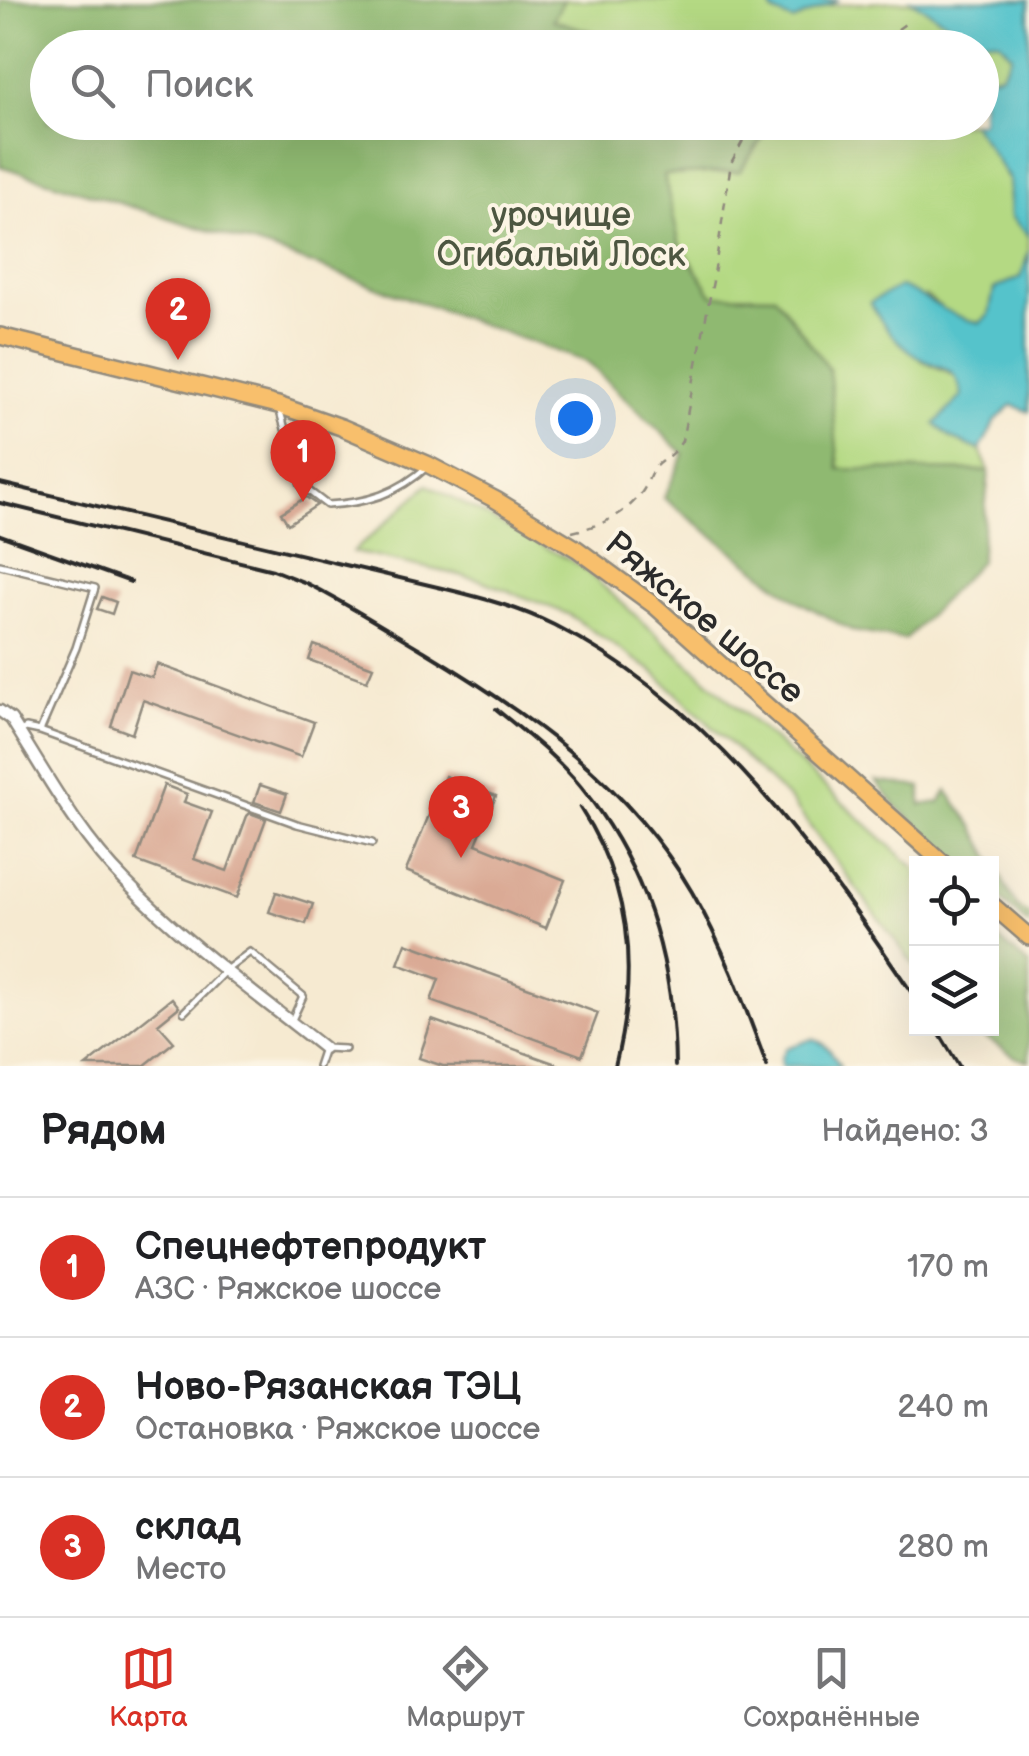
<!DOCTYPE html>
<html lang="ru">
<head>
<meta charset="utf-8">
<style>
	:root { --surface:#fff; --page:#f2f2f2; --text:#202124; --muted:#757577; --line:#e0e0e0; --accent:#d93025 }
	body { margin:0; font-family:"Balsamiq Sans",sans-serif; background:var(--page); color:var(--text) }
	.controls { position:absolute; right:30px; bottom:30px; display:grid; overflow:hidden; border-radius:0px; box-shadow:0 10px 40px #0002 }
	.controls button { width:90px; height:90px; display:grid; place-items:center; padding:0; border:0; border-bottom:2px solid var(--line); background:var(--surface); color:var(--text); font:50px sans-serif }
	.you { position:absolute; left:575px; top:418px; width:35px; height:35px; margin:-25px; border:8px solid #fff; border-radius:50%; background:#1a73e8; box-shadow:0 0 0 15px #1a73e833 }
	.badge { display:grid; place-items:center; width:65px; height:65px; border-radius:50%; background:var(--accent); color:#fff; font-size:32px; font-weight:700 }
	.pin { position:absolute; translate:-50% -82px; filter:drop-shadow(0 2px 5px #0008) }
	.pin::after { content:''; position:absolute; top:52px; width:35px; height:30px; background:inherit; clip-path:polygon(0 0,100% 0,50% 100%) }
	.list { margin:0; padding:0; list-style:none }
	h2 { display:flex; justify-content:space-between; align-items:center; height:130px; margin:0; padding:0 40px; font-size:42px }
	h2 small { font-size:32px; font-weight:400; color:var(--muted) }
	.list li { display:grid; grid-template-columns:65px 1fr auto; gap:30px; align-items:center; box-sizing:border-box; height:140px; padding:0 40px; border-top:2px solid var(--line) }
	.list b { display:block; font-size:38px; white-space:nowrap }
	.list p { margin:0; font-size:32px; white-space:nowrap; color:var(--muted) }
	.list em { font-size:32px; font-style:normal; color:var(--muted) }
	.icon { flex:none; width:55px; height:55px; fill:none; stroke:currentColor; stroke-width:2; stroke-linecap:round; stroke-linejoin:round }
	.map { position:relative; flex:none; width:1029px; height:1066px; overflow:hidden }
	.search { position:absolute; background:var(--surface); box-shadow:0 10px 40px #0002; left:30px; right:30px; top:30px; height:110px; display:flex; align-items:center; gap:25px; box-sizing:border-box; padding:0 35px; border-radius:55px; color:var(--muted); font-size:38px }
	.sheet { height:550px; background:var(--surface) }
	nav { display:flex; justify-content:space-around; align-items:center; box-sizing:border-box; height:140px; border-top:2px solid var(--line); background:var(--surface); font-size:28px; color:var(--muted) }
	nav a { display:grid; justify-items:center; gap:5px }
	nav .on { color:var(--accent) }
	.map>svg:first-child { display:block }
</style>
</head>
<body>
<div class="map">
<svg width="1029" height="1066" viewBox="0 0 1029 1066">
	<rect width="100%" height="100%" fill="#fcf5e5"/>
	<filter id="ink" filterUnits="userSpaceOnUse"><feTurbulence type="fractalNoise" baseFrequency=".01" numOctaves="2"/><feDisplacementMap in="SourceGraphic" scale="20" xChannelSelector="R" yChannelSelector="G"/><feConvolveMatrix kernelMatrix="1 2 1 2 8 2 1 2 1" color-interpolation-filters="sRGB"/></filter>
	<filter id="wash" filterUnits="userSpaceOnUse"><feTurbulence type="fractalNoise" baseFrequency=".0048" numOctaves="4" result="noise"/><feDisplacementMap in="SourceGraphic" scale="40" xChannelSelector="R" yChannelSelector="G"/><feGaussianBlur stdDeviation="2.25" result="paint"/><feColorMatrix in="noise" values="0 0 0 0 0 0 0 0 0 0 0 0 0 0 0 0 0 1.4 0 .05"/><feComposite in="paint" operator="in"/></filter>
	<g filter="url(#wash)">
		<rect width="100%" height="100%" fill="#f6ead1"/>
		<path fill="#b4d983" stroke="#708257" stroke-width="2.5" d="M564 0H769L773 12C802 7 891 0 914 2 949 20 957 37 999 41L1012 56 1001 74 982 79V48L641 47 553 20Z
			M772 123H972L978 129 1009 180 1011 217 1029 236V251L1021 277 994 289 989 315 980 323 956 318 926 296 921 360 958 377 962 396 951 438 980 450 989 471 838 469 829 369 775 296 712 295 679 242 664 175 740 171Z
			M428 485 581 566 916 869V968L791 801 654 672 568 614 478 579 353 552Z"/>
		<path fill="#8fb971" stroke="#5d724e" stroke-width="2.5" d="M0 0H564L553 20 641 47 48 48V122L772 123 740 171 664 175 679 242 712 295 775 296 829 369 839 469 989 471 980 561 905 640 853 631 796 600 664 498 684 454 587 362 278 252 0 166Z
			M876 781 921 787V805L940 802 947 791 974 827 1017 907 1029 915V925L992 892V864L960 863 895 805Z
			M992 933 1029 965V1061L1017 1058 973 1029 992 1028Z"/>
		<path fill="#55c3cb" stroke="#40777b" stroke-width="2.5" d="M769 0H839L793 21 773 12Z
			M911 0H1029V236L1011 217 1009 179 972 123 982 122V79L1001 74 1012 55 999 41 972 38Z
			M1029 251V412L1012 405 996 420 980 450 951 438 935 424 962 396C955 360 940 372 917 356 895 341 882 325 870 302L900 287C931 298 948 317 980 323L989 315 994 289 1021 277Z
			M812 1039C827 1043 832 1052 840 1066H781V1057L786 1048Z"/>
		<g id="blocks">
			<path fill="#daaa95" d="M306 497 317 505 288 524 281 513Z
				M102 597 116 602 112 614 97 609Z
				M314 645 373 667 367 681 309 660Z
				M157 664 314 722 301 757 143 700 132 734 111 726 129 670 152 678Z
				M445 776 496 796 476 844 565 880 546 928 406 871Z
				M164 785 187 794 184 802 212 812 194 859 227 871 247 816 250 813 266 819 237 898 136 861Z
				M260 785 287 794 281 811 254 802Z
				M276 892 313 904 306 924 269 912Z
				M406 943 598 1013 582 1056 431 1001 439 979 398 964Z
				M172 998 179 1007 158 1024 174 1042 144 1066H86Z
				M432 1020 559 1065V1066H443L419 1058Z"/>
		</g>
	</g>
	<g filter="url(#ink)">
		<use href="#blocks" fill-opacity="0" stroke="#908a7e" stroke-width="2.5"/>
		<g fill="none" stroke-linecap="round" stroke-linejoin="round">
			<g stroke="#908a7e" stroke-width="10">
				<path id="lane" d="M279 408 301 485 327 505C367 503 397 494 428 466
					M0 565 95 588 76 648 40 731
					M20 731 26 728 40 731 297 824 372 843
					M184 1012 226 970 250 952 303 996 291 1022
					M318 1066 324 1048 345 1049"/>
			</g>
			<g stroke="#908a7e" stroke-width="15">
				<path id="street" d="M0 711 11 719C46 774 78 834 125 881 185 943 256 994 324 1048"/>
			</g>
			<g stroke="#908a7e" stroke-width="20">
				<path id="primary" d="M0 336 278 405 341 427 429 465 496 500 577 549 655 606 944 864
					M992 905 1029 937"/>
			</g>
			<path stroke="#908a7e" stroke-width="2.5" stroke-dasharray="8 8" stroke-linecap="butt" d="M872 48 905 24
				M572 532C601 525 623 517 642 492 647 485 649 477 653 470 661 458 671 459 682 441L713 281 731 163 753 122"/>
			<use href="#lane" stroke="#fff" stroke-width="5"/>
			<use href="#street" stroke="#fff" stroke-width="10"/>
			<use href="#primary" stroke="#f8bf6c" stroke-width="15"/>
			<path stroke="#2b2b2b" stroke-width="4" d="M0 483 446 589C483 598 520 608 554 625 713 705 819 856 916 999
				M0 503 273 570 306 583C347 604 385 628 424 651 529 714 629 784 692 892 724 947 745 1006 767 1066
				M0 535 131 582
				M496 709C525 733 557 757 581 787 647 868 674 963 675 1066
				M580 808C632 887 638 975 615 1066
				M936 1028 959 1066"/>
		</g>
	</g>
	<g text-anchor="middle" stroke-width="8" stroke-linejoin="round" paint-order="stroke">
		<g font-size="35" fill="#4d5641" stroke="#fcf5e5">
			<text x="561" y="226">урочище<tspan x="561" dy="40">Огибалый Лоск</tspan></text>
		</g>
		<g font-size="35" fill="#2b2b2b" stroke="#fcf5e5">
			<text transform="translate(705 617) rotate(40)" y="12">Ряжское шоссе</text>
		</g>
	</g>
</svg>
<div class="controls">
<button><svg class="icon" aria-label="locate" viewBox="0 0 24 24"><circle cx="12" cy="12" r="6"/><path d="M12 2v4M12 18v4M2 12h4M18 12h4"/></svg></button>
<button><svg class="icon" aria-label="layers" viewBox="0 0 24 24"><path d="M12 4l9 5-9 5-9-5zM3 14l9 5 9-5"/></svg></button>
</div>
<div class="you"></div>
<div class="pin badge" style="left:303px;top:502px">1</div>
<div class="pin badge" style="left:178px;top:360px">2</div>
<div class="pin badge" style="left:461px;top:858px">3</div>
<div class="search"><svg class="icon" aria-label="search" viewBox="0 0 24 24"><circle cx="10" cy="10" r="6"/><path d="M15 15l6 6"/></svg>Поиск</div>
</div>
<section class="sheet">
<h2>Рядом<small>Найдено: 3</small></h2>
<ul class="list">
<li><span class="badge">1</span><div><b>Спецнефтепродукт</b><p>АЗС · Ряжское шоссе</p></div><em>170 m</em></li>
<li><span class="badge">2</span><div><b>Ново-Рязанская ТЭЦ</b><p>Остановка · Ряжское шоссе</p></div><em>240 m</em></li>
<li><span class="badge">3</span><div><b>склад</b><p>Место</p></div><em>280 m</em></li>
</ul>
</section>
<nav>
<a class="on"><svg class="icon" aria-label="map" viewBox="0 0 24 24"><path d="M3 6l6-2 6 2 6-2v14l-6 2-6-2-6 2zM9 4v14M15 6v14"/></svg>Карта</a>
<a><svg class="icon" aria-label="directions" viewBox="0 0 24 24"><path d="M12 3l9 9-9 9-9-9zM9 14v-3h6M13 9l2 2-2 2"/></svg>Маршрут</a>
<a><svg class="icon" aria-label="saved" viewBox="0 0 24 24"><path d="M7 4h10v16l-5-4-5 4z"/></svg>Сохранённые</a>
</nav>
</body>
</html>
